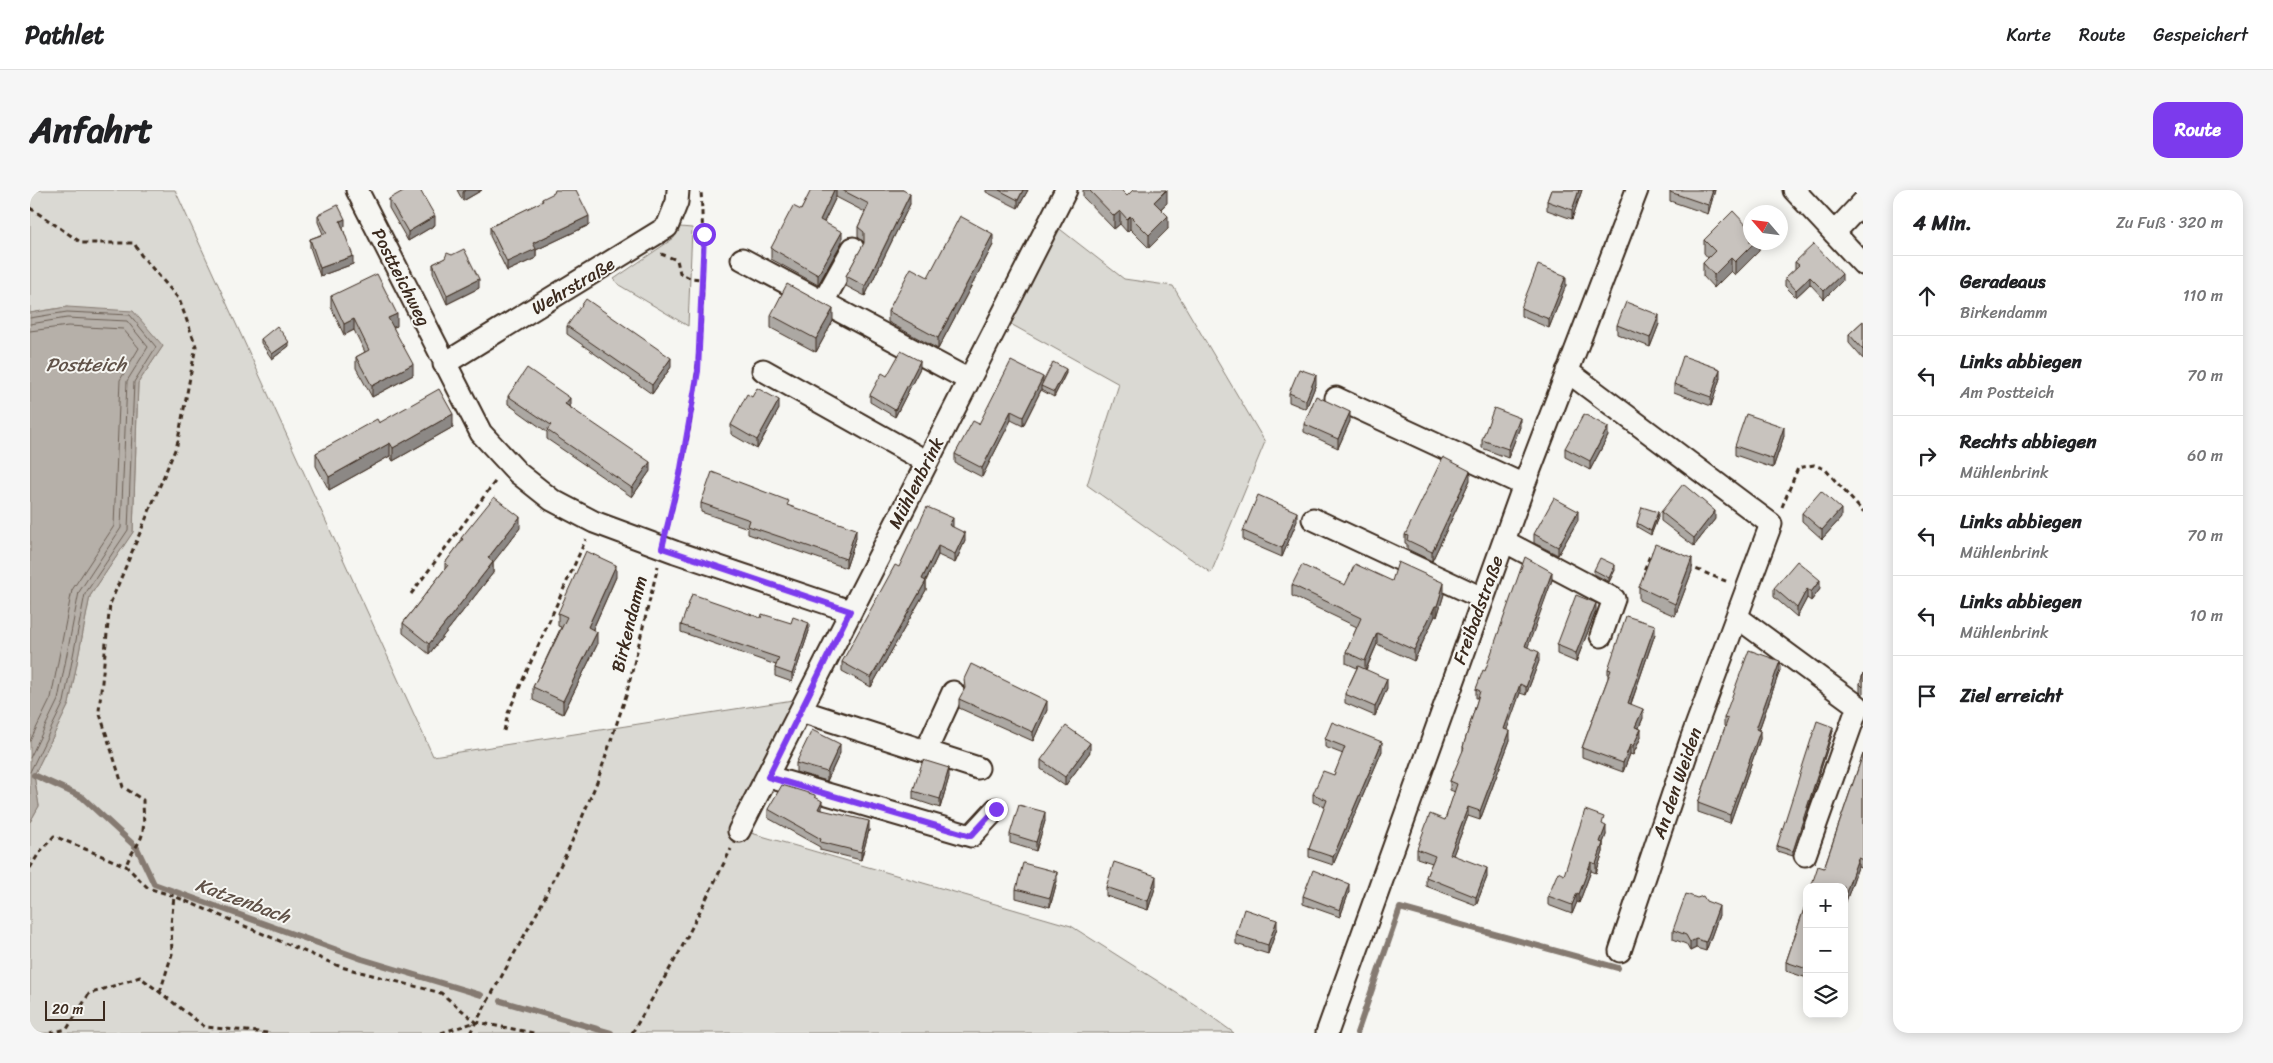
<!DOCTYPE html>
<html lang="de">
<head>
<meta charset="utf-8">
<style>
	:root { --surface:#fff; --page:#f6f6f6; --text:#202124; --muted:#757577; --line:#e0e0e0; --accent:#7c3aed }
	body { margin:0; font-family:Sriracha,sans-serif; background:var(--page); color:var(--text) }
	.controls { position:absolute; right:15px; bottom:15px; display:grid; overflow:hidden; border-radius:10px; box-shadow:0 2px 12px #0003 }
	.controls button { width:45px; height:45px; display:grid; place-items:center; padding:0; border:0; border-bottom:1px solid var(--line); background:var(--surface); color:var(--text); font:25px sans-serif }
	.compass { position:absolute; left:1713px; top:15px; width:45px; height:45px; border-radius:50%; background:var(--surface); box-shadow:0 2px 12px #0003; rotate:298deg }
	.scale { position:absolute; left:15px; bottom:12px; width:60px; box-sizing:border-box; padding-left:5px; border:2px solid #3b2a1e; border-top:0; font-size:14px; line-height:18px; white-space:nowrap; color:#3b2a1e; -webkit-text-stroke:4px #f6f6f2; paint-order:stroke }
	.stop { position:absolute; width:15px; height:15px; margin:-11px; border:4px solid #7c3aed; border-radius:50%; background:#fff }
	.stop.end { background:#7c3aed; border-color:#fff; box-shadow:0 1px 5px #0008 }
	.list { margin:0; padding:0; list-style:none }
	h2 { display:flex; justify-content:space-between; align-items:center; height:65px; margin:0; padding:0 20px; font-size:21px }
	h2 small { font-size:16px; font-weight:400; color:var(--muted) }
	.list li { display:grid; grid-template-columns:32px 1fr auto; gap:15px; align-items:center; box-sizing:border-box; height:80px; padding:0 20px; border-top:1px solid var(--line) }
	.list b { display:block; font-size:19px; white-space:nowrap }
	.list p { margin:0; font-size:16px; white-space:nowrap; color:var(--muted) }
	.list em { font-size:16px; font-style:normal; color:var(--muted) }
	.icon { flex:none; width:28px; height:28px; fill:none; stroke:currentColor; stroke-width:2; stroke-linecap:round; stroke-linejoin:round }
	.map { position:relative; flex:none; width:1833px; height:843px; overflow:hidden; border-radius:15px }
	header { display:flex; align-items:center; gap:30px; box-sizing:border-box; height:70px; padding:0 25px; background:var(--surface); border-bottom:1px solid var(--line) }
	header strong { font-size:24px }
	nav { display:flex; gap:28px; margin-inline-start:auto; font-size:18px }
	.intro { display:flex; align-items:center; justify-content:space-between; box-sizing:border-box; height:120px; padding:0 30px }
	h1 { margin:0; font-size:35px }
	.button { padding:12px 22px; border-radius:15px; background:var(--accent); color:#fff; font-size:18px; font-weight:700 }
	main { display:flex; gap:30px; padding:0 30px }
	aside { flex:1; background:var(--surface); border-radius:15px; box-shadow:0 2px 12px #0003 }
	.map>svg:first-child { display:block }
</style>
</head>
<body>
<header>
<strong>Pathlet</strong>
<nav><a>Karte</a><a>Route</a><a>Gespeichert</a></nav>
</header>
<div class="intro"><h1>Anfahrt</h1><a class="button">Route</a></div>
<main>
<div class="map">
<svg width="1833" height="843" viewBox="0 0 1833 843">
	<rect width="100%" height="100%" fill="#f6f6f2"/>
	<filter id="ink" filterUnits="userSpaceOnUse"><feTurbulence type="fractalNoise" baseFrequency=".02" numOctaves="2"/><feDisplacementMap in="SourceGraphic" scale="10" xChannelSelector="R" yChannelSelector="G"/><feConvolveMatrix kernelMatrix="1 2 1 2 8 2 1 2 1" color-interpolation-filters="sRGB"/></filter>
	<g filter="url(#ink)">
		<path fill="#dad9d3" stroke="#8a8278" d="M0 0H145L403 566 763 510 704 638 1041 736 1167 816 1204 843H0V632L9 616 4 585 39 514 60 406 103 342 108 193 133 156 37 117 0 123Z
			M1026 36 1094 89 1143 96 1235 252 1181 383 1057 295 1089 194 977 132Z
			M650 37 662 38 658 136 589 95 584 89 644 48Z"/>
		<path fill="#b6b0a9" stroke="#857a71" d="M37 117 103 121 133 156 108 193 103 342 60 406 39 514 4 585 9 616 0 632V123Z"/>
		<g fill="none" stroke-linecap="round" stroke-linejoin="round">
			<path stroke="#6c6056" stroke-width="1" d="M0 128 37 122 100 125 126 157 104 192 98 340 55 404 34 512 0 582
				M0 134 37 128 97 131 118 157 97 191 91 338 49 402 28 510 0 568
				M0 141 38 136 93 139 109 158 90 190 84 336 42 400 21 508 0 551"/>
			<path stroke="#857a71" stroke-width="6" d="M4 585 52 607 107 658 124 694 332 769 451 805
				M471 811 581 843
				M1327 843 1370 718 1588 778"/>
			<g stroke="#3b2a1e" stroke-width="25">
				<path id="minor" d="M327 0 451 243 488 283 522 310 564 332 645 362 820 421
					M1764 0 1833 74
					M1804 43 1833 12
					M712 69 939 190
					M793 112 823 58
					M414 174 637 37 647 12 648 0
					M733 180 897 272
					M1537 181 1741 334 1662 547 1590 761
					M1306 208 1494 295
					M1283 329 1452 408
					M1474 351 1584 409 1571 446
					M1707 427 1828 516 1775 665
					M771 521 948 578
					M896 561 923 502
					M739 587 941 646 966 619
					M709 641 1036 0
					M1297 843 1494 295 1607 0"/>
			</g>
			<path stroke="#3b2a1e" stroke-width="3" stroke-dasharray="5 4" stroke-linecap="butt" d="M0 18 52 53H104L111 65 149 109 166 156 147 255 80 414 69 521 93 597 113 610C113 623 116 641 109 652 104 661 99 666 96 676
				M631 64 647 70 650 83 660 88 673 89
				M1752 317 1768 278 1784 275 1795 279 1833 322
				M637 338C668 228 677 113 671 0
				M1658 376 1698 392
				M1618 384 1613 383 1621 363H1624
				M381 404 467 289
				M474 541 478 523 556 349
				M0 678 9 663 24 646 96 676 118 698 144 706 311 777 411 803 446 832
				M130 802 142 764 141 734 144 706
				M20 843 37 839 59 804 110 787 175 837 238 843
				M411 843 446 832 504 843
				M440 843 508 721 540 656 567 592 596 506 628 376
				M602 843 649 763 701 659"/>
			<use href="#minor" stroke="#f6f6f2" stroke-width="21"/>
		</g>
		<path fill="#aca8a3" stroke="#3b2a1e" d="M427 0H452L433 11Z
			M782 0H873L880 14 835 106 816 96V86L834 54V52L828 47V37L835 22 806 7 794 32 812 52 788 95 741 69V58L771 20Z
			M956 0H998L988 18 956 2Z
			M1053 0H1091L1097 6 1137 13 1131 19 1138 39 1119 58 1100 39 1097 42 1090 34 1084 39 1053 7Z
			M1521 0H1552L1542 29 1517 20V11Z
			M1685 0 1678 24 1640 11V2Z
			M359 9 405 35 378 51 359 18Z
			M512 9 559 35 506 60V68L477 81 460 46V37L512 12Z
			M288 25 315 36 313 38 323 74 290 86 280 57V49L293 44 288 32Z
			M1674 50 1729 52V61L1705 85 1701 81 1684 98 1673 86V73L1678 68 1674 63Z
			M963 55 908 159 858 132V121Z
			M422 65 449 98 417 114 403 83V74Z
			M1765 72 1812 91 1794 109 1780 94 1766 107 1755 96V88L1765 79Z
			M1536 95 1519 138 1491 126V118Z
			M301 106 367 136 363 137 383 185 342 207 326 178V167L335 162 324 140 314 145 301 117Z
			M741 125 803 131 786 162 741 138Z
			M1833 131V169L1819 153V144Z
			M1629 134 1620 157 1587 144V135Z
			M537 136 641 177 622 204 537 144Z
			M231 149 259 156 242 169 231 153Z
			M890 178 865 227 840 212V205L857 186Z
			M1036 183 1024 207 1011 200 993 236 981 230 952 287 925 273V264L949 234 1013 192Z
			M1690 188 1681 216 1644 202V194Z
			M1286 194 1276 219 1259 212V203Z
			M478 206 540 217 620 281 602 307 517 249V242L478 214Z
			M722 207 749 219 727 259 701 244V235Z
			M1320 231 1308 258 1274 242V234Z
			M349 233 423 237 363 271 360 266 299 300 286 276V263Z
			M1490 237 1478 268 1452 258V250Z
			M1578 246 1560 280 1535 267V258Z
			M1754 246 1743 278 1705 265V256Z
			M1440 290 1402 371 1377 359V354L1375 353V345Z
			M671 313 759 316 826 348 816 378 718 344V338L671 322Z
			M1631 322 1685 329 1664 356 1631 331Z
			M1772 323 1811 328 1792 349 1772 331Z
			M1628 327 1621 345 1607 337V333Z
			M1548 330 1528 365 1504 353V344Z
			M1267 331 1252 367 1213 350V341Z
			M923 337 935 351 925 373 908 365 896 391V400L841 497 812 481V472Z
			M490 338 463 372V383L399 464 373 443V433L415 379V373L431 352V348Z
			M1564 380H1585L1579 392 1564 384Z
			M1662 381 1645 426 1609 410V397Z
			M586 387 563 439 567 455 533 524 503 510V497L531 437 528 436V423Z
			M1522 390 1497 457 1509 471 1496 505 1490 503 1476 540 1480 550 1450 630 1438 626 1423 665 1457 687 1446 715 1396 696V687L1402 673 1387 668V659L1415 630 1425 602 1420 600V591L1433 562V557L1448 508H1446V499L1455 481Z
			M1362 391 1414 404 1407 427 1405 426 1384 471 1347 454 1336 480 1357 498 1345 526 1315 513V504L1327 478 1316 473V462L1327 437 1262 406V395H1315Z
			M1744 398 1790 399 1781 411 1777 408 1767 427 1744 407Z
			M1566 421 1546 472 1527 464V455Z
			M731 428 779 441 762 492 745 486V478L746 475 651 442V435Z
			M1625 444 1601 514 1613 528 1609 538 1611 547 1603 565 1600 564 1593 582 1552 567V558L1578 488V479Z
			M1750 480 1729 540 1730 549 1700 633 1668 622V613L1695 537 1694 536V528Z
			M1833 484V505L1830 502V494Z
			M929 509 1017 520 1003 551 929 518Z
			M1803 541 1763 666 1747 661V656Z
			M1295 549 1352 561 1303 675 1279 667V659L1295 617 1283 612V604L1304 585 1313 564 1295 557Z
			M1060 562 1035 596 1011 579V570Z
			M810 563 797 591 766 582V573Z
			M1833 564V679L1828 677 1814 717V697L1794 678Z
			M919 587 910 618 883 609V601Z
			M785 607 792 620 839 640 831 670 790 660V657L738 628V619Z
			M1015 631 1006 661 980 653V644Z
			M1574 635 1576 645 1573 653V662L1566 683 1561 681 1549 713 1547 712 1542 724 1518 715V706L1534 685Z
			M1027 691 1020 717 986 708V699Z
			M1126 695 1118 720 1076 706V697Z
			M1319 702 1310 727 1273 714V706Z
			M1777 710V788L1756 781V772Z
			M1676 711 1689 725 1676 761 1666 758 1660 761 1656 754 1643 749V740Z
			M1247 738 1238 764 1206 754V745Z"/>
		<path fill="#8c8885" stroke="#3b2a1e" d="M436 0H452L433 11V2Z
			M804 0H806V7L790 40V30Z
			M993 0H998L988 18V10Z
			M1137 0V13L1124 25V12Z
			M1549 0H1552L1542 29V20Z
			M1683 0H1685L1678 24V15Z
			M880 4V14L835 106V96Z
			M1090 21V34L1084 39V26Z
			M405 26V35L378 51V42Z
			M559 26V35L506 60V68L477 81V72L503 53Z
			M1100 26V39L1097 42V29Z
			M1138 26V39L1119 58V45Z
			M315 29V36L310 39V31Z
			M812 42V52L788 95V85Z
			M963 44V55L908 159V148Z
			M1725 52H1729V61L1705 85V72Z
			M323 66V74L290 86V78Z
			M1701 68V81L1684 98V85Z
			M1812 84V91L1794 109V101Z
			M1536 86V95L1519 138V129Z
			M1780 87V94L1766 107V100Z
			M449 89V98L417 114V105Z
			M803 119V131L786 162V149Z
			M367 124V136L358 139V128Z
			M1629 125V134L1620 157V148Z
			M324 129V140L314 145V134Z
			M259 152V156L242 169V164Z
			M641 168V177L622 204V195Z
			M890 171V178L865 227V220Z
			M383 174V185L342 207V196Z
			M1036 179V183L1024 207V202Z
			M1690 179V188L1681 216V207Z
			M1286 185V194L1276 219V210Z
			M1013 187V196H1011V200L993 236V227Z
			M540 208V217L535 214Z
			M749 210V219L727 259V250Z
			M981 221V230L952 287V278Z
			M1320 222V231L1308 258V249Z
			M423 224V237L363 271V258Z
			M1490 228V237L1478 268V259Z
			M1578 237V246L1560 280V271Z
			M1754 237V246L1743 278V269Z
			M360 253V266L299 300V287Z
			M620 272V281L602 307V298Z
			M1440 281V290L1402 371V362Z
			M1811 319V328L1792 349V340Z
			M1548 321V330L1528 365V357Z
			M1685 321V329L1664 356V348Z
			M1267 322V331L1252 367V358Z
			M1628 322V327L1621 345V341Z
			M490 327V338L458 379V368Z
			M923 328V337L919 335Z
			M826 339V348L816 378V369Z
			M935 343V351L925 373V364Z
			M908 356V365L892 398V389Z
			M1662 368V381L1645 426V414Z
			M463 372V383L399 464V454Z
			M586 375V387L558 450V437Z
			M1585 375V380L1579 392V388Z
			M1522 382V390L1495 465V456Z
			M1790 390V399L1781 411V402Z
			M896 391V400L841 497V488Z
			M1414 393V404L1407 427V416Z
			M1777 399V408L1767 427V418Z
			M1566 413V421L1546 472V463Z
			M1405 416V426L1384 471V460Z
			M779 433V441L762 492V484Z
			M1625 435V444L1598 522V513Z
			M567 442V455L533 524V511Z
			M1347 443V454L1335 481V471Z
			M1509 462V471L1496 505V497Z
			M1750 471V480L1726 548V539Z
			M1357 489V498L1345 526V517Z
			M1490 494V503L1474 548V539Z
			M1017 511V520L1003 551V542Z
			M1613 519V528L1605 546V537Z
			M1803 537V541L1763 666V661Z
			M1611 539V547L1603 565V556Z
			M1480 541V550L1450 630V621Z
			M1730 541V549L1700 633V625Z
			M1352 552V561L1303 675V667Z
			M1060 553V562L1035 596V587Z
			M810 554V563L797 591V582Z
			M1600 555V564L1593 582V573Z
			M919 578V587L910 618V609Z
			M792 611V620L788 619Z
			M1438 617V626L1420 673V664Z
			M1015 622V631L1006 661V652Z
			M839 631V640L831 670V662Z
			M1576 636V645L1570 660V652Z
			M1573 653V662L1566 683V674Z
			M1828 668V677L1814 717V708Z
			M1561 672V681L1549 713V704Z
			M1457 678V687L1446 715V707Z
			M1027 682V691L1020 717V708Z
			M1126 686V695L1118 720V711Z
			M1319 694V702L1310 727V720Z
			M1547 703V712L1542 724V715Z
			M1689 716V725L1676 761V752Z
			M1247 730V738L1238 764V755Z
			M1666 749V758L1660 761V752Z"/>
		<path fill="#c8c3be" stroke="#3b2a1e" d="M375 0H390L405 26 378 42 359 9Z
			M525 0H546L559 26 503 53 506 59 477 72 460 37 513 11 512 9 524 3Z
			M781 0H804L790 30 812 42 788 85 741 58 763 16 771 20Z
			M812 0H873L880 4 835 96 816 86 834 53V42L828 37 839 14Z
			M969 0H993L988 10Z
			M1059 0H1091L1097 6 1103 0H1136L1124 12 1138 26 1119 45 1100 26 1097 29 1090 21 1084 26Z
			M1521 0H1549L1542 20 1517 11Z
			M1640 0H1683L1678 15 1640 2Z
			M308 15 315 29 310 31 323 66 290 78 280 49 297 43 288 25Z
			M1703 21 1720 39V52H1725L1705 72 1701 68 1684 85 1673 73 1685 61 1674 50Z
			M930 26 963 44 908 148 858 121 881 78 898 87Z
			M1784 54 1812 84 1794 101 1780 87 1766 100 1755 88 1769 75 1765 72Z
			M434 59 449 89 417 105 403 74 415 68 417 63 422 65Z
			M1508 75 1536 86 1519 129 1491 118Z
			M347 84 367 124 358 128 383 174 342 196 326 167 339 160 324 129 314 134 301 106Z
			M757 94 803 119 786 149 741 125Z
			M556 109 641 168 622 195 537 136Z
			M1596 112 1629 125 1620 148 1587 135Z
			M1833 131V160L1819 144Z
			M247 136 259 152 242 164 231 149Z
			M871 161 890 171 865 220 840 205 852 183 857 186Z
			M1653 166 1690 179 1681 207 1644 194Z
			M981 171 1013 187 993 227 981 221 952 278 925 264 943 231 949 234Z
			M1023 172 1036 179 1024 202 1011 196Z
			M497 178 540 208 535 214 620 272 602 298 517 240 521 235 478 206Z
			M1269 179 1286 185 1276 210 1259 203Z
			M727 198 749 210 727 250 701 235 717 204 722 207Z
			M409 199 423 224 363 258 360 253 299 287 286 263 347 229 349 233Z
			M1286 206 1320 222 1308 249 1274 234Z
			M1464 218 1490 228 1478 259 1452 250Z
			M1554 224 1578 237 1560 271 1535 258Z
			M1716 224 1754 237 1743 269 1705 256Z
			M1413 267 1440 281 1402 362 1377 350 1378 346 1375 345Z
			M682 282 759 311 757 315 826 339 816 369 718 336 720 330 671 313Z
			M1653 294 1685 321 1664 348 1631 322Z
			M1791 301 1811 319 1792 340 1772 323Z
			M1228 305 1267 322 1252 358 1213 341Z
			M464 307 490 327 458 368 463 372 399 454 373 433 418 375 415 373 433 349 431 348Z
			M1524 308 1548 321 1528 357 1504 344Z
			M897 317 923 328 919 335 935 343 925 364 908 356 892 389 896 391 841 488 812 472 865 375 869 377Z
			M1612 317 1628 322 1621 341 1607 333Z
			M1625 354 1662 368 1645 414 1609 397Z
			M556 361 586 375 558 437 567 442 533 511 503 497 537 427 528 423Z
			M1495 367 1522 382 1495 456 1509 462 1496 497 1490 494 1474 539 1480 541 1450 621 1438 617 1420 664 1457 678 1446 707 1396 687 1405 666 1387 659 1400 624 1415 630 1427 594 1420 591 1434 558 1433 557 1450 501 1446 499 1453 480 1455 481Z
			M1570 368 1585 375 1579 388 1564 380Z
			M1767 371 1790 390 1781 402 1777 399 1767 418 1744 398Z
			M1368 372 1414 393 1407 416H1405L1384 460 1347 443 1335 471 1316 462 1331 428 1262 395 1272 375 1315 395 1325 374 1362 391Z
			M662 404 731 428 732 424 761 433 763 427 779 433 762 484 745 478 749 468 651 435Z
			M1546 405 1566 413 1546 463 1527 455Z
			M1596 426 1625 435 1598 513 1613 519 1605 537 1611 539 1603 556 1600 555 1593 573 1552 558 1581 480 1578 479Z
			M1719 460 1750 471 1726 539 1730 541 1700 625 1668 613 1698 529 1694 528Z
			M941 474 1017 511 1003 542 929 509 935 498 934 489Z
			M1328 476 1357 489 1345 517 1315 504Z
			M1833 484V497L1830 494Z
			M1787 531 1803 537 1763 661 1747 656Z
			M1302 532 1352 552 1303 667 1279 659 1297 610 1283 604 1293 581 1304 585 1315 557 1295 549Z
			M1036 536 1060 553 1035 587 1011 570Z
			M782 540 810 554 797 582 766 573Z
			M1833 564V670L1828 668 1814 708V697H1781L1788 676 1794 678Z
			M893 570 919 578 910 609 883 601Z
			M752 595 785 605V607L792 611 788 619 839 631 831 662 790 652 791 649 738 619Z
			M989 615 1015 622 1006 652 980 644Z
			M1555 620 1574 627 1572 634 1576 636 1570 652 1573 653 1566 674 1561 672 1549 704 1547 703 1542 715 1518 706 1528 682 1534 685Z
			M1084 672 1126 686 1118 711 1076 697Z
			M993 673 1027 682 1020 708 986 699Z
			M1283 680 1319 694 1310 720 1273 706Z
			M1656 704 1667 708 1673 706 1676 711 1689 716 1676 752 1666 749 1660 752 1656 745 1643 740Z
			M1777 710V779L1756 772Z
			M1214 719 1247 730 1238 755 1206 745Z"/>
	</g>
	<g fill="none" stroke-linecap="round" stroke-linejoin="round" filter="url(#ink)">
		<path stroke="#7c3aed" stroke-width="6" d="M674 44 668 181 650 284 632 358 820 421 738 587 941 646 966 619"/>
	</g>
	<g text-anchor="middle" stroke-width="4" stroke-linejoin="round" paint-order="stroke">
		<g font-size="18" fill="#3b2a1e" stroke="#f6f6f2">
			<text transform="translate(371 87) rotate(63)" y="6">Postteichweg</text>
			<text transform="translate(543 96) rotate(-31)" y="6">Wehrstraße</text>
			<text transform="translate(886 293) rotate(-63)" y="6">Mühlenbrink</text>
			<text transform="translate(1448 420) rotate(-70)" y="6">Freibadstraße</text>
			<text transform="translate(599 434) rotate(-76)" y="6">Birkendamm</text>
			<text transform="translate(1647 593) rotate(-71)" y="6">An den Weiden</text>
		</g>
		<g font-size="19" font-style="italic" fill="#605248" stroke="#f6f6f2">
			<text x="56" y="181">Postteich</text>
			<text transform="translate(213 710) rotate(20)" y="7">Katzenbach</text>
		</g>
	</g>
</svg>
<div class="controls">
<button>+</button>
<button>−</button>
<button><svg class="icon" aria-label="layers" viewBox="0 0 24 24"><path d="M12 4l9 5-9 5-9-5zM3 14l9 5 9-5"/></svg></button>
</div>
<svg class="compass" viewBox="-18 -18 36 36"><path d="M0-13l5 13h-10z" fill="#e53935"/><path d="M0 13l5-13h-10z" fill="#757577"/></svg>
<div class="scale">20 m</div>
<div class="stop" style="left:674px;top:44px"></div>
<div class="stop end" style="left:966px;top:619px"></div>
</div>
<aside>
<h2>4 Min.<small>Zu Fuß · 320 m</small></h2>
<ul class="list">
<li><svg class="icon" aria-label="ahead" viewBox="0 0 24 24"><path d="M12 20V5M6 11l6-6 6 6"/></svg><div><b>Geradeaus</b><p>Birkendamm</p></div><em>110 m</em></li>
<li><svg class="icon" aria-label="left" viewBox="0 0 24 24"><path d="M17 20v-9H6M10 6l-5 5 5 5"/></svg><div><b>Links abbiegen</b><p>Am Postteich</p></div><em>70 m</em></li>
<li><svg class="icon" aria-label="right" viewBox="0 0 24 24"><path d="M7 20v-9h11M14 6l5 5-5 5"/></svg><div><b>Rechts abbiegen</b><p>Mühlenbrink</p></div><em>60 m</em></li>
<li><svg class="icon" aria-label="left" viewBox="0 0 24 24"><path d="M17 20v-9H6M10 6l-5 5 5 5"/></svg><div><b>Links abbiegen</b><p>Mühlenbrink</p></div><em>70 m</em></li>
<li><svg class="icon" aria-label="left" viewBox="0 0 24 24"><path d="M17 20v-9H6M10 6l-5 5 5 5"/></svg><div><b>Links abbiegen</b><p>Mühlenbrink</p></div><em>10 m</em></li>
<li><svg class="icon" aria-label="arrive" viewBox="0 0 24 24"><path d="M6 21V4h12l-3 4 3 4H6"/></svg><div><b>Ziel erreicht</b></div></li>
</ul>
</aside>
</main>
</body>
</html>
